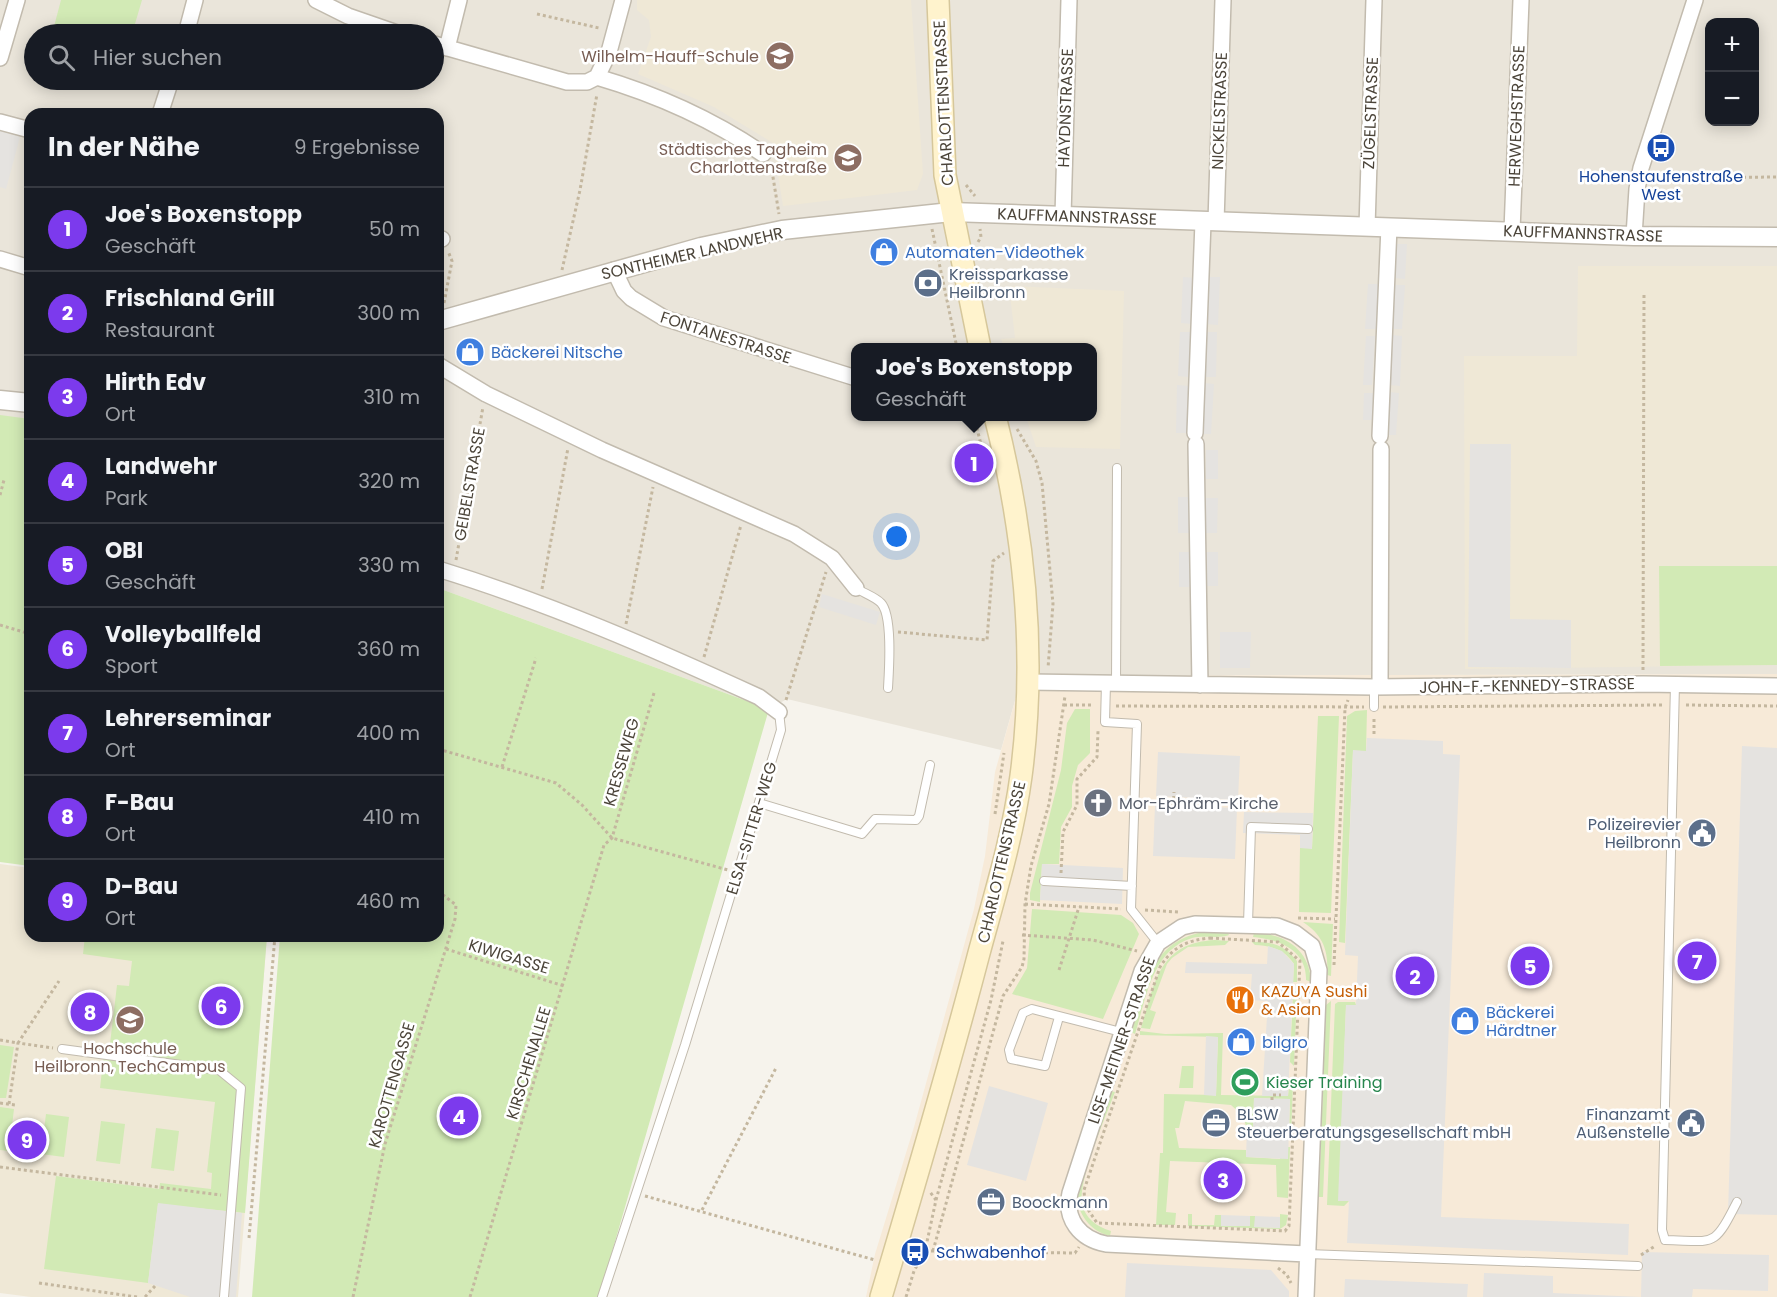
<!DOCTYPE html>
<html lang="de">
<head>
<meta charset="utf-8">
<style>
	:root { --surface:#171b24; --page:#242831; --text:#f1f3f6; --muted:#9ea1a6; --line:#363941; --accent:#7c3aed }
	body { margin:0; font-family:Poppins,sans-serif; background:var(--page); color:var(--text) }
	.controls { position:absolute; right:18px; top:18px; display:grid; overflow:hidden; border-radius:12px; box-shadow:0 3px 15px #0003 }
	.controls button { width:54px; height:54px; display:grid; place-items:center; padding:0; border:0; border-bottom:2px solid var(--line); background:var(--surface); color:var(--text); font:30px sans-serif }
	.you { position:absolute; left:897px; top:537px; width:21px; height:21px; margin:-15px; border:4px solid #fff; border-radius:50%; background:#1a73e8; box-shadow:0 0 0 9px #1a73e833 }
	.badge { display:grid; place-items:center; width:39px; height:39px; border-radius:50%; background:var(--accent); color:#fff; font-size:20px; font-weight:700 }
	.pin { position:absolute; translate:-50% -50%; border:3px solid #fff; box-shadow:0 2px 6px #0006 }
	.popup { position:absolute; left:851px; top:343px; width:246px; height:78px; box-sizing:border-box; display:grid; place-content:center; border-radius:12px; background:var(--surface); filter:drop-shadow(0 2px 4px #0005); font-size:20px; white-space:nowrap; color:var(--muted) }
	.popup b { font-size:22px; color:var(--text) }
	.popup::after { content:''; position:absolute; left:50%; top:100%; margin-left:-12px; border:12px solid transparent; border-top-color:var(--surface) }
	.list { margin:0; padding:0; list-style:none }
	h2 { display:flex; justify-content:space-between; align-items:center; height:78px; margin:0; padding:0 24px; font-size:26px }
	h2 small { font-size:20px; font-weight:400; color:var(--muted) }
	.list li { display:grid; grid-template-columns:39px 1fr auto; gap:18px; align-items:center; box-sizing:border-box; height:84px; padding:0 24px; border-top:2px solid var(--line) }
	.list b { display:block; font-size:22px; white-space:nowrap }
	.list p { margin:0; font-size:20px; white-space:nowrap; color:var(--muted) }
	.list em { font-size:20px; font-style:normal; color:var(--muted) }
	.icon { flex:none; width:33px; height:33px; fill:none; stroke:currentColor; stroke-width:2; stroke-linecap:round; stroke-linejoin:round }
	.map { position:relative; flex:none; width:1777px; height:1297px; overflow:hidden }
	.search { position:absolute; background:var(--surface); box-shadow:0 3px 15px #0003; left:24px; top:24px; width:420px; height:66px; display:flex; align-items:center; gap:15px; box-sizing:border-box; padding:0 21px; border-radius:33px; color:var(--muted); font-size:22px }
	.panel { position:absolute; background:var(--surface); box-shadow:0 3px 15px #0003; left:24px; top:108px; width:420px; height:834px; border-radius:18px }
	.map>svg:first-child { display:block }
</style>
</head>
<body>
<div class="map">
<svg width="1777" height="1297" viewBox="0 0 1777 1297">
	<rect width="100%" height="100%" fill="#f6f3ec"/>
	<path fill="#eae5da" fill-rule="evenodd" d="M0 0H1777V674L1022 676 1001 750 787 699 769 709 438 588V114H30V454L0 444ZM1710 22H1754V122H1710ZM34 34H434V80H34ZM856 348H1092V416H856Z"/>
	<path fill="#f7ead8" d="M1777 674V1297H866L875 1254 914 1127 974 909 985 856 995 772 1022 676Z"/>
	<path fill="#efe8d6" d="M637 0H911L923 174 917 190 783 206 773 143 714 107 638 74 651 37 649 20 637 10Z
		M1578 266H1777V665L1465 669 1464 356H1577Z
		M1009 286 1124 291 1120 449 1036 447 1026 417 1092 416V348L1004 347 1001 339 1015 338Z
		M0 864 30 868V936H267L238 1297H31L0 1293Z"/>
	<path fill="#d2eab5" d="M61 0H142L132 34H52Z
		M0 415 30 419V866L0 862Z
		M1659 566H1777V665L1660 666Z
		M438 588 769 709 599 1297H252L280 936H438Z
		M1075 709H1090V753L1078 765 1072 786V807L1061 827 1059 864H1042L1040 902 1030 900V893L1061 770 1067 723Z
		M1367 710 1366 751H1353L1345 943 1339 942 1347 716 1355 711Z
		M1318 716H1339L1331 913 1299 912 1300 848H1312Z
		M1032 909 1121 915 1133 923 1139 934 1103 1019 1012 994 1027 968Z
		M1303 922 1333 924 1331 976 1327 975C1329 951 1323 935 1303 922Z
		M1212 931 1227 932 1229 935C1219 939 1204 935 1192 938 1152 950 1146 999 1135 1034L1131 1032C1146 983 1151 937 1212 931Z
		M1254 933C1284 933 1310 949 1311 982L1306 980C1307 950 1278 939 1253 937Z
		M85 936H267L245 1213 158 1204 148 1283 44 1269 56 1176 159 1189 160 1183 211 1189 212 1173 207 1172 215 1102 100 1088 105 1044H110L117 985 129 986 132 961 83 954Z
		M1215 940 1229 941 1225 945 1188 947 1172 958 1167 964 1150 1010 1156 1012 1150 1029 1141 1028C1155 983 1158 943 1215 940Z
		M1252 942C1272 942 1284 944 1297 961V982H1293L1294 964C1284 949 1272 946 1255 945Z
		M1293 991H1297L1294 1066 1290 1062Z
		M1331 1001 1323 1197H1319L1326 1005Z
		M1338 1002H1355L1356 1005 1346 1006 1339 1201H1349L1344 1206 1327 1205 1335 1004Z
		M1140 1031 1165 1034 1223 1033 1221 1095 1288 1096 1289 1086 1293 1084 1291 1135H1289L1290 1099 1254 1098 1253 1129H1247L1243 1116 1231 1105 1185 1101 1179 1128H1175L1179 1148 1246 1150V1157L1280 1159 1281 1147H1290L1288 1198 1277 1197 1276 1165 1170 1161 1166 1212 1176 1213 1175 1225H1156L1160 1153H1163L1164 1094 1216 1095 1218 1037 1140 1035Z
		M0 1045 14 1047 6 1098H0Z
		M1182 1066H1194L1193 1088H1179Z
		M1110 1091 1115 1092C1106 1116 1078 1180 1082 1204 1085 1218 1097 1227 1111 1231L1110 1236C1090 1231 1077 1214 1077 1193Z
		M0 1107 14 1109 9 1151 0 1150Z
		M46 1114 69 1117 64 1157 41 1154Z
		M101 1121 125 1124 120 1164 96 1161Z
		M156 1128 179 1131 174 1171 151 1168Z
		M1188 1214H1192V1225H1214L1215 1215H1221V1225L1250 1226V1216H1255V1227L1280 1228V1214L1288 1215 1286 1225 1280 1229 1188 1226Z"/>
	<path fill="#e5e3e0" d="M0 131 20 137 6 189 0 187Z
		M1396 244H1407L1405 279 1394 278Z
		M1183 277 1194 278 1191 324 1181 323Z
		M1209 277H1220L1218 325 1207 324Z
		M1368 284H1379L1376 329H1365Z
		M1394 285H1405L1402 329H1392Z
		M1180 332H1191L1188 377 1178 376Z
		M1206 332H1217L1216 377H1204Z
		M1391 335 1402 336 1400 386 1390 385Z
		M1366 336H1375L1372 385H1363Z
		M1204 383 1214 384 1211 434H1201Z
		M1177 385 1188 386 1187 433H1176Z
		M1388 392 1399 393 1396 435H1385Z
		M1364 393H1373V420H1363Z
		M1470 444H1511L1510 619 1571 620V668L1468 667Z
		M1206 450H1218V479H1206Z
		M1178 497H1191V533H1178Z
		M1206 498H1218L1217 533H1205Z
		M1179 552H1191L1190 587H1179Z
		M1205 552H1218V586H1205Z
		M822 594 880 612 876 625 819 607Z
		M1220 632H1251L1250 668H1220Z
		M1367 738 1443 741V754L1460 755 1441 1217 1629 1224 1628 1255 1347 1243 1349 1201H1338L1346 1005H1356L1358 956 1345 955 1353 750 1366 751Z
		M1742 746 1777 748V1215L1728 1214Z
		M1158 752 1240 756 1238 800 1156 796Z
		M1155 805 1237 808 1235 859 1153 856Z
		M1244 812 1313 813 1312 849 1300 848V835L1243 833Z
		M1042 864 1123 868 1122 904 1040 900Z
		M1268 946 1282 951 1294 964 1288 1096H1262L1268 1001 1250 1000 1252 974 1185 973 1186 962 1267 964Z
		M1206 1036 1218 1037 1216 1096 1204 1095Z
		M989 1086 1048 1103 1026 1181 967 1165Z
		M1254 1098 1290 1099 1288 1159 1246 1157 1247 1129H1253Z
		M158 1203 242 1213 236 1297H190L148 1283Z
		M1221 1215 1250 1216V1226H1221Z
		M1255 1216 1280 1217V1228L1254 1227Z
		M1642 1252 1769 1255 1768 1291 1693 1289 1692 1297H1483L1484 1273 1553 1276V1293L1641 1297Z
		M1127 1263 1271 1270 1289 1291V1297H1125Z
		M1345 1279 1468 1284 1467 1297H1344Z"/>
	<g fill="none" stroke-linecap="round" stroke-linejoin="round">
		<g stroke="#c2bbae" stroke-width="10">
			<path id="service" d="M856 588C863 593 874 596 881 603 893 616 889 670 888 688
				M1106 683 1105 722 1137 724 1131 909 1158 943
				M1116 684 1117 468
				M1675 684 1662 1230 1665 1240C1715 1241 1713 1249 1737 1202
				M1374 707V687
				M759 803 862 834 875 819 916 820 919 816 930 765
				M1044 881 1132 886
				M1248 924 1251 827 1308 829
				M1059 1017 1045 1066 1011 1059 1009 1050 1023 1013 1032 1009 1121 1032
				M62 1049 219 1070 241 1088 224 1297
				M1307 1254 1638 1266
				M602 1297 685 1045 781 730 779 712"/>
		</g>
		<g stroke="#c2bbae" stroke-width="18">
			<path id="minor" d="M316 0 348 16 400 34
				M186 34 195 0
				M434 44 567 82H587L597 77C655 94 712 119 763 154
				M447 48 459 0
				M0 58 17 0
				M597 77 609 52 623 0
				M160 114 171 80
				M0 122 30 130
				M1063 216 1069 0
				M1216 222 1223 0
				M1367 227 1374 0
				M1512 231 1521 0
				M1634 236 1637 189 1641 168 1695 0
				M438 239H442
				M0 259 30 268
				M614 270 624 291 631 298 664 318 856 378
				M438 365 486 394 602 450 794 534 832 558 856 588
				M1195 433 1203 222
				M1380 436 1389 227
				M1196 444 1200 685
				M438 569C549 603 654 649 759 697L779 712
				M1028 682 1374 687 1643 684 1777 686
				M1380 687 1381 449
				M1306 1297 1319 970 1312 946 1295 933 1277 926 1195 924 1182 927 1158 943 1142 971 1070 1193C1064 1219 1080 1239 1106 1244L1307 1254"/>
		</g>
		<g stroke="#c2bbae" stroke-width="21">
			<path id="tertiary" d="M438 321 701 247 782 230 951 212 1634 236 1777 237
				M0 400 30 403"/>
		</g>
		<g stroke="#d6c79b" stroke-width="24">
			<path id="secondary" d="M938 0 945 175 980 348
				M881 1297C915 1183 949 1068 979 953 995 894 1013 836 1021 776 1037 655 1025 535 995 416"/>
		</g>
		<path stroke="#c4b79f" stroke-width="3" stroke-dasharray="3 3" stroke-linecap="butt" d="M537 14 599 28
			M771 165 779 214
			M1653 178 1777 177
			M966 185 975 196
			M932 229 957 348
			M978 242 981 237 980 229
			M562 270 580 190 597 94
			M444 303 452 261 448 251
			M974 416 985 461
			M1017 429 1036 461 1042 483 1053 604 1048 668
			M0 495 4 480
			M456 560 483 407
			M542 589 568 448
			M626 624 653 487
			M0 625 30 634
			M898 632 987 640 993 561 1004 553
			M704 657 741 525
			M1643 670 1644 295
			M786 700 826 572
			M1064 705H1094
			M1686 705 1777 706
			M1116 706 1364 707
			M1383 707 1664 705
			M1374 734V717
			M438 749 556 783 582 805 612 838 728 870
			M502 767 536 658
			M1173 811 1174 792
			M995 814 1004 753
			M1061 873 1063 832 1077 805V779L1097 757 1098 731
			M1025 904 1121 909
			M1145 910 1178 912
			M1298 918 1335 919
			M1022 935 1093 940 1137 951
			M1210 938 1278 942 1300 961 1289 1226 1285 1231 1097 1223 1085 1205 1084 1190 1160 967C1172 947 1188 940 1210 938Z
			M446 949 564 986
			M1334 965 1345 708 1348 700
			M1059 970 1079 907
			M0 1040 18 1043 59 981
			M1272 1100V1095H1281
			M0 1103 15 1105
			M9 1104 18 1043 53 1048
			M0 1167 221 1195
			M645 1196 875 1260
			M936 1200 991 1000 1003 941
			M702 1210 776 1068
			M249 1238 275 936
			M925 1251 1075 1253 1079 1247
			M933 1251 1003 996 1022 967 1024 959 1025 904 1031 866 1049 804 1065 696
			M1641 1255 1655 1246
			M1278 1268 1287 1275 1291 1283
			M39 1283 137 1297
			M145 1297 155 1286
			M353 1297 385 1144 455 919 456 905 438 891
			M470 1297 604 845 612 838 654 693
			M906 1297 914 1271 925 1251 936 1200 930 1192"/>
		<use href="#service" stroke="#fff" stroke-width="8"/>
		<use href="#minor" stroke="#fff" stroke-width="15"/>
		<use href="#tertiary" stroke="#fff" stroke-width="18"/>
		<use href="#secondary" stroke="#fff3cd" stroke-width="21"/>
	</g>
	<defs>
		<g id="school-disc" transform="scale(1.5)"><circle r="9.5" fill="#8d6e63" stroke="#fff"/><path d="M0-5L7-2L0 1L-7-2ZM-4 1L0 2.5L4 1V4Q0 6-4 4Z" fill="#fff"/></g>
		<g id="bus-disc" transform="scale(1.5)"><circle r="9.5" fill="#1a4fb4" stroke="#fff"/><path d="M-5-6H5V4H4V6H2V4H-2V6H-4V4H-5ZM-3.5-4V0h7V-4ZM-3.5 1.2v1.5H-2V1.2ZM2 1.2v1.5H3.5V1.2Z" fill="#fff"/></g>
		<g id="shop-disc" transform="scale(1.5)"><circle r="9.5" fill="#3f7fe0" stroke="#fff"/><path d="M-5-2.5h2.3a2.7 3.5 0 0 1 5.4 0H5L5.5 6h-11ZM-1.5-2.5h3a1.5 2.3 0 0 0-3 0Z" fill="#fff"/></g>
		<g id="bank-disc" transform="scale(1.5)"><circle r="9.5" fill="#5c6f8a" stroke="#fff"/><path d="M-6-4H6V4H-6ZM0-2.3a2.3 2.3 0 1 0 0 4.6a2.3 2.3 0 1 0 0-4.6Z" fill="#fff"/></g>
		<g id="church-disc" transform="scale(1.5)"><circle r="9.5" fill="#6b7280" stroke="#fff"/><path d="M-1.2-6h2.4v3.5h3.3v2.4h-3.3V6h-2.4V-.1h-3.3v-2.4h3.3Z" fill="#fff"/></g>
		<g id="civic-disc" transform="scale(1.5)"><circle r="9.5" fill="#5c6f8a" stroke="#fff"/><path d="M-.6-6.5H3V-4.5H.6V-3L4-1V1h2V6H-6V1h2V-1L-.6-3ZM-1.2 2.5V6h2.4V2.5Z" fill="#fff"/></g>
		<g id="restaurant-disc" transform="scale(1.5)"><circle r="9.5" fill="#e8710a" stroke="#fff"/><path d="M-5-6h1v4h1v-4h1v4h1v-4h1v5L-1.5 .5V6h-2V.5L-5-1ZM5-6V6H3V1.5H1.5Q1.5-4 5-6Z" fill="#fff"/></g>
		<g id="university-disc" transform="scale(1.5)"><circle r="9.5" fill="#8d6e63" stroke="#fff"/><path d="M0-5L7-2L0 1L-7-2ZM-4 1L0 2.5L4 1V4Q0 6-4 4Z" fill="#fff"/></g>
		<g id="stadium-disc" transform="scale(1.5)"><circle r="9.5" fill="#2e9e5b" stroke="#fff"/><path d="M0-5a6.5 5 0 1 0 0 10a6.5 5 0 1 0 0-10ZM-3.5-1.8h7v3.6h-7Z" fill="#fff"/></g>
		<g id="office-disc" transform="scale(1.5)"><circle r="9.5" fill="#5c6f8a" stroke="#fff"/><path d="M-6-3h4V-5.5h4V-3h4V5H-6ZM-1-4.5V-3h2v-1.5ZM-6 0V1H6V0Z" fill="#fff"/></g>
	</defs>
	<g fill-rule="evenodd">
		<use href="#school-disc" x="780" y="56"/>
		<use href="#bus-disc" x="1661" y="148"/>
		<use href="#school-disc" x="848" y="158"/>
		<use href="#shop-disc" x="884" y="252"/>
		<use href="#bank-disc" x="928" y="283"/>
		<use href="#shop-disc" x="470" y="352"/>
		<use href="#church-disc" x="1098" y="803"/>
		<use href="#civic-disc" x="1702" y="833"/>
		<use href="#restaurant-disc" x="1240" y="1000"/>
		<use href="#university-disc" x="130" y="1020"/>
		<use href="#shop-disc" x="1465" y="1021"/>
		<use href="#shop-disc" x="1241" y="1042"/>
		<use href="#stadium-disc" x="1245" y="1082"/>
		<use href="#office-disc" x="1216" y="1123"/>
		<use href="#civic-disc" x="1691" y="1123"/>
		<use href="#office-disc" x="991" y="1202"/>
		<use href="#bus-disc" x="915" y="1252"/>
	</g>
	<g text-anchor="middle" stroke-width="5" stroke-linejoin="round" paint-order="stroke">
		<g font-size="16" fill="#785e54" stroke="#fff" text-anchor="end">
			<text x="759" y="62">Wilhelm-Hauff-Schule</text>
			<text x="827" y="155">Städtisches Tagheim<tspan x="827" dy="18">Charlottenstraße</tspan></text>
			<text x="130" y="1054" text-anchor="middle">Hochschule<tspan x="130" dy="18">Heilbronn, TechCampus</tspan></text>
		</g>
		<g font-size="16" fill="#4b4439" stroke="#fff">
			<text transform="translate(943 103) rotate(-93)" y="6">CHARLOTTENSTRASSE</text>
			<text transform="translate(1065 108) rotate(-88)" y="6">HAYDNSTRASSE</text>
			<text transform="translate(1219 111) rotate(-88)" y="6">NICKELSTRASSE</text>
			<text transform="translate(1370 113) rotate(-88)" y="6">ZÜGELSTRASSE</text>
			<text transform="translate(1516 116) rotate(-88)" y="6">HERWEGHSTRASSE</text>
			<text transform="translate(1077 216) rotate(2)" y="6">KAUFFMANNSTRASSE</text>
			<text transform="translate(1583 233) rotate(2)" y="6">KAUFFMANNSTRASSE</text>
			<text transform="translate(692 253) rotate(-13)" y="6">SONTHEIMER LANDWEHR</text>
			<text transform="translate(726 337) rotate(18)" y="6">FONTANESTRASSE</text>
			<text transform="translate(469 484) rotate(-80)" y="6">GEIBELSTRASSE</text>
			<text transform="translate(1527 685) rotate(-1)" y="6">JOHN-F.-KENNEDY-STRASSE</text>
			<text transform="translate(621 762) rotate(-74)" y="6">KRESSEWEG</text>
			<text transform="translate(751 828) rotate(-73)" y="6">ELSA-SITTER-WEG</text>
			<text transform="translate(1001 862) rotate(-77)" y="6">CHARLOTTENSTRASSE</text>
			<text transform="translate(509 956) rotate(17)" y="6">KIWIGASSE</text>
			<text transform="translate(1121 1040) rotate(-71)" y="6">LISE-MEITNER-STRASSE</text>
			<text transform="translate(528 1063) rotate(-73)" y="6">KIRSCHENALLEE</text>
			<text transform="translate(391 1085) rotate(-74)" y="6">KAROTTENGASSE</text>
		</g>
		<g font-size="16" fill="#164399" stroke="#fff">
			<text x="1661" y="182">Hohenstaufenstraße<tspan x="1661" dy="18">West</tspan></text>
			<text x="936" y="1258" text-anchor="start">Schwabenhof</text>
		</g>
		<g font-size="16" fill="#366cbe" stroke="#fff" text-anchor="start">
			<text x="905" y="258">Automaten-Videothek</text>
			<text x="491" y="358">Bäckerei Nitsche</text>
			<text x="1486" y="1018">Bäckerei<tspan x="1486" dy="18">Härdtner</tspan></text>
			<text x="1262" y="1048">bilgro</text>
		</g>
		<g font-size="16" fill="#4e5e75" stroke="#fff" text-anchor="start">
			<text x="949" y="280">Kreissparkasse<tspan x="949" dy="18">Heilbronn</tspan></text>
			<text x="1681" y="830" text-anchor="end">Polizeirevier<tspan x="1681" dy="18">Heilbronn</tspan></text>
			<text x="1237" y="1120">BLSW<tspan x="1237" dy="18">Steuerberatungsgesellschaft mbH</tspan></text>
			<text x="1670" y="1120" text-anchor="end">Finanzamt<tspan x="1670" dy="18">Außenstelle</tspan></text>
			<text x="1012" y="1208">Boockmann</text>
		</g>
		<g font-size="16" fill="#5b616d" stroke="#fff" text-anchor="start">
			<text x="1119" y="809">Mor-Ephräm-Kirche</text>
		</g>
		<g font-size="16" fill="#c56008" stroke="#fff" text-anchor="start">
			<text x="1261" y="997">KAZUYA Sushi<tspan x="1261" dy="18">&amp; Asian</tspan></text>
		</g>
		<g font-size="16" fill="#27864d" stroke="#fff" text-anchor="start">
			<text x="1266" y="1088">Kieser Training</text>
		</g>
	</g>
</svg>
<div class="controls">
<button>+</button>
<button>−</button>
</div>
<div class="you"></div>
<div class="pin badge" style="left:974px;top:463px">1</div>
<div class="popup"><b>Joe's Boxenstopp</b>Geschäft</div>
<div class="pin badge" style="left:1415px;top:976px">2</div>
<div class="pin badge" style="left:1223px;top:1180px">3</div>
<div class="pin badge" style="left:459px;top:1116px">4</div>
<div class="pin badge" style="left:1530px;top:966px">5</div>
<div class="pin badge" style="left:221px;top:1006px">6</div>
<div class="pin badge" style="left:1697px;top:961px">7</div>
<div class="pin badge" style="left:90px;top:1012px">8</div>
<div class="pin badge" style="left:27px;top:1140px">9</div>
<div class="search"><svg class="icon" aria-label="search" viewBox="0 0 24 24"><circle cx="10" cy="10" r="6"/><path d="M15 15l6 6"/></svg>Hier suchen</div>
<section class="panel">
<h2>In der Nähe<small>9 Ergebnisse</small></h2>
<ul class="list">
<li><span class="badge">1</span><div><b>Joe's Boxenstopp</b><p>Geschäft</p></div><em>50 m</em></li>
<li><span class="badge">2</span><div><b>Frischland Grill</b><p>Restaurant</p></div><em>300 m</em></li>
<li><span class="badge">3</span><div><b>Hirth Edv</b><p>Ort</p></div><em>310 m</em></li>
<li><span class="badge">4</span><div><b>Landwehr</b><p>Park</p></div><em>320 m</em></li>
<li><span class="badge">5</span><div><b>OBI</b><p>Geschäft</p></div><em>330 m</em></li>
<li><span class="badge">6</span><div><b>Volleyballfeld</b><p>Sport</p></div><em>360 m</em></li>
<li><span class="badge">7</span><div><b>Lehrerseminar</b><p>Ort</p></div><em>400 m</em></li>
<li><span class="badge">8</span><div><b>F-Bau</b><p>Ort</p></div><em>410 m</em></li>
<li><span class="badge">9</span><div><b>D-Bau</b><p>Ort</p></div><em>460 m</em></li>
</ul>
</section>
</div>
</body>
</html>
